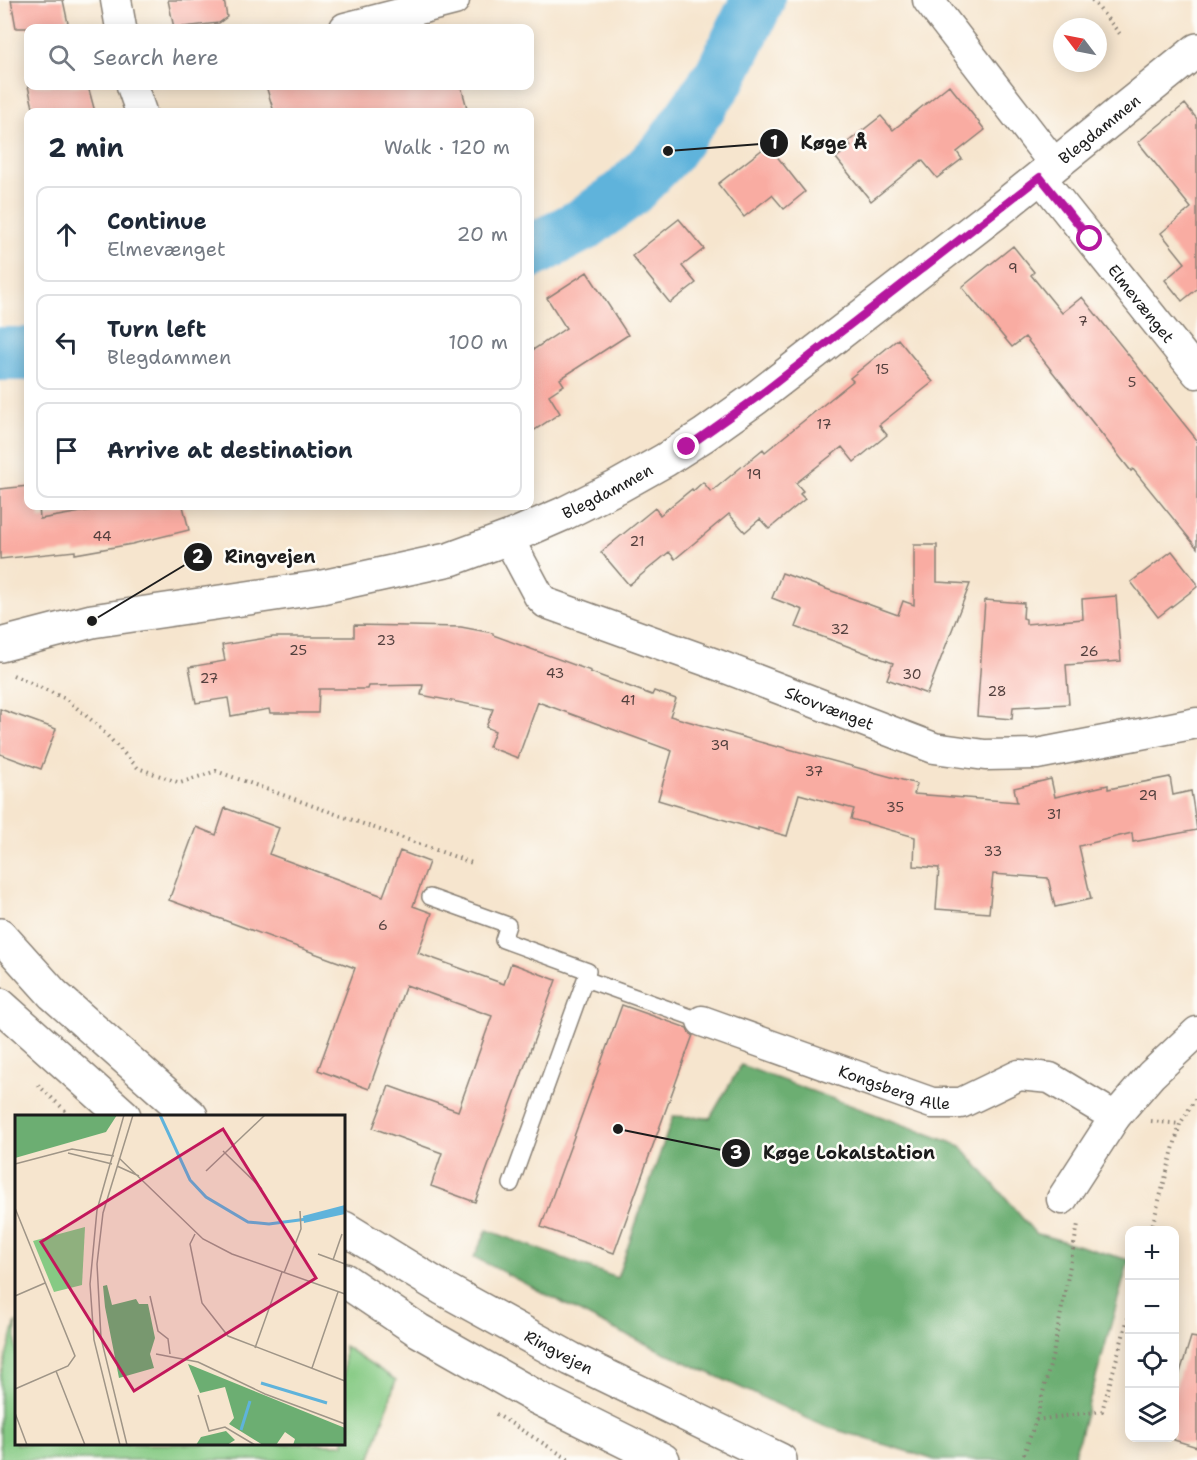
<!DOCTYPE html>
<html lang="en">
<head>
<meta charset="utf-8">
<style>
	:root { --surface:#fff; --page:#f6f6f7; --text:#1f2937; --muted:#747a83; --line:#e0e1e3 }
	body { margin:0; font-family:"Shantell Sans",sans-serif; background:var(--page); color:var(--text) }
	.controls { position:absolute; right:18px; bottom:18px; display:grid; overflow:hidden; border-radius:12px; box-shadow:0 3px 15px #0003 }
	.controls button { width:54px; height:54px; display:grid; place-items:center; padding:0; border:0; border-bottom:2px solid var(--line); background:var(--surface); color:var(--text); font:30px sans-serif }
	.compass { position:absolute; left:1053px; top:18px; width:54px; height:54px; border-radius:50%; background:var(--surface); box-shadow:0 3px 15px #0003; rotate:302deg }
	.stop { position:absolute; width:18px; height:18px; margin:-14px; border:4px solid #b5179e; border-radius:50%; background:#fff }
	.stop.end { background:#b5179e; border-color:#fff; box-shadow:0 2px 6px #0008 }
	.list { margin:0; padding:0; list-style:none }
	h2 { display:flex; justify-content:space-between; align-items:center; height:78px; margin:0; padding:0 24px; font-size:26px }
	h2 small { font-size:20px; font-weight:400; color:var(--muted) }
	.list li { display:grid; grid-template-columns:39px 1fr auto; gap:18px; align-items:center; box-sizing:border-box; height:96px; margin:0 12px 12px; padding:0 12px; border:2px solid var(--line); border-radius:12px }
	.list b { display:block; font-size:22px; white-space:nowrap }
	.list p { margin:0; font-size:20px; white-space:nowrap; color:var(--muted) }
	.list em { font-size:20px; font-style:normal; color:var(--muted) }
	.icon { flex:none; width:33px; height:33px; fill:none; stroke:currentColor; stroke-width:2; stroke-linecap:round; stroke-linejoin:round }
	.map { position:relative; flex:none; width:1197px; height:1460px; overflow:hidden }
	.search { position:absolute; background:var(--surface); box-shadow:0 3px 15px #0003; left:24px; top:24px; width:510px; height:66px; display:flex; align-items:center; gap:15px; box-sizing:border-box; padding:0 21px; border-radius:12px; color:var(--muted); font-size:22px }
	.panel { position:absolute; background:var(--surface); box-shadow:0 3px 15px #0003; left:24px; top:108px; width:510px; height:402px; border-radius:12px }
	.map>svg:first-child { display:block }
</style>
</head>
<body>
<div class="map">
<svg width="1197" height="1460" viewBox="0 0 1197 1460">
	<rect width="100%" height="100%" fill="#fdfcf7"/>
	<filter id="ink" filterUnits="userSpaceOnUse"><feTurbulence type="fractalNoise" baseFrequency=".0167" numOctaves="2"/><feDisplacementMap in="SourceGraphic" scale="12" xChannelSelector="R" yChannelSelector="G"/><feConvolveMatrix kernelMatrix="1 2 1 2 8 2 1 2 1" color-interpolation-filters="sRGB"/></filter>
	<filter id="wash" filterUnits="userSpaceOnUse"><feTurbulence type="fractalNoise" baseFrequency=".008" numOctaves="4" result="noise"/><feDisplacementMap in="SourceGraphic" scale="24" xChannelSelector="R" yChannelSelector="G"/><feGaussianBlur stdDeviation="1.35" result="paint"/><feColorMatrix in="noise" values="0 0 0 0 0 0 0 0 0 0 0 0 0 0 0 0 0 1.4 0 .05"/><feComposite in="paint" operator="in"/></filter>
	<g filter="url(#wash)">
		<rect width="100%" height="100%" fill="#f6e5ce"/>
		<path fill="#86ca84" stroke="#517350" stroke-width="1.5" d="M16 1322V1444H344V1346L396 1380 370 1460H0V1377Z"/>
		<path fill="#6cae72" stroke="#446547" stroke-width="1.5" d="M741 1065 961 1146 1035 1233 1129 1260 1073 1460H935L824 1426 603 1324 474 1257 487 1230 617 1278 673 1116 710 1118Z"/>
		<g fill="none" stroke-linecap="round" stroke-linejoin="round">
			<path stroke="#5fb3db" stroke-width="54" d="M530 252 584 224 628 192 668 151 721 75 758 0
				M0 354H28"/>
		</g>
		<g id="blocks">
			<path fill="#f9aca2" d="M11 0H63L69 28H16Z
				M168 0H224L227 17 219 23 174 28Z
				M949 85 985 130 957 152 962 159 937 178 922 160 871 201 836 158 851 146 848 142 881 116 893 130Z
				M28 86H88L95 112H34Z
				M266 86H461L467 108 449 112H274Z
				M1185 104 1197 119V289L1182 301 1165 280 1185 263 1161 233 1191 208 1138 142Z
				M768 145 805 192 784 209 772 195 744 217 718 184Z
				M679 219 704 249 682 266 696 283 670 303 632 256Z
				M1013 246 1034 272 1031 275 1062 313 1082 297 1197 440V548L1133 469 1131 471 1025 337 1012 347 962 287Z
				M587 272 628 335 560 379 564 385 549 395 560 413 530 433V352L566 328 547 298Z
				M898 339 933 382 879 425 887 435 854 462 842 447 796 483 803 491 800 494 805 499 769 529 760 519 745 532 729 514 675 559 669 552 629 585 601 552 655 508 660 515 692 489 693 491 703 482 711 492 763 449 765 452 853 381 850 378Z
				M28 486V506H39L40 519 93 510 92 506H183L189 530 132 544 75 554V551L0 559V489Z
				M914 545H937V582L970 584 927 694 887 679 893 663 796 627 803 610 772 598 782 573 898 615 903 601 914 605Z
				M1172 551 1197 583V587L1158 617 1131 582Z
				M1116 596 1121 661 1066 665 1069 704 1013 707 1012 719 977 716 985 600 1024 603 1023 618 1026 619V624L1083 619 1082 599Z
				M354 625 461 627 493 633V635L591 671 590 672 652 695 654 691 676 699 670 716 777 747 778 746 917 784 914 794 1017 802 1014 788 1051 779 1055 797 1108 785V789L1170 777 1173 795 1191 791 1197 830 1133 842 1132 833 1079 846 1091 899 1055 907 1048 878 993 874 989 913 936 909 939 868 914 866 915 837 851 819 854 809 799 794 787 836 758 828V830L658 800 672 751 538 702 518 758 489 747 495 731 486 727 493 709 421 695 423 685 369 686 368 689H319L318 713H270L269 709 231 716 228 698 196 703 189 667 225 661 222 645 273 637H354Z
				M0 709 56 729 41 769 0 754Z
				M225 808 279 828 269 854 383 896 400 851 429 862 413 906 432 913 418 953 504 984 511 963 556 980 475 1202 431 1186 442 1153 373 1128 389 1086 458 1111 492 1016 406 985 369 1089 318 1070 355 968 169 900 196 827 216 835Z
				M622 1005 687 1028 689 1033 693 1035 614 1253 541 1227Z
				M1191 1337 1197 1338V1447L1174 1440V1392Z"/>
		</g>
	</g>
	<g filter="url(#ink)">
		<use href="#blocks" fill-opacity="0" stroke="#898075" stroke-width="1.5"/>
		<g fill="none" stroke-linecap="round" stroke-linejoin="round">
			<g stroke="#898075" stroke-width="18">
				<path id="lane" d="M430 897 508 925 503 940 588 971 511 1184
					M585 979 702 1021"/>
			</g>
			<g stroke="#898075" stroke-width="33">
				<g id="street">
					<path d="M116 0 121 28"/>
					<path d="M928 0 1055 165"/>
					<path d="M345 28 454 0"/>
					<path d="M132 86 141 112"/>
					<path id="s1" d="M1040 177 1197 373"/>
					<path id="s2" d="M508 538 539 596 546 603 718 665 934 748 985 755 1037 754 1197 723"/>
					<path id="s3" d="M702 1021 932 1103H961L1019 1075 1050 1078 1115 1117"/>
					<path d="M1062 1199 1115 1117 1151 1075 1197 1032"/>
				</g>
			</g>
			<g stroke="#898075" stroke-width="36">
				<g id="secondary">
					<path id="s4" d="M0 645 92 621 322 587 451 559 508 538 563 514 617 487 665 460 704 435 756 398 994 214 1197 50"/>
					<path d="M0 935 53 994 191 1116"/>
					<path d="M0 1005 124 1116"/>
					<path id="s5" d="M344 1228 442 1288 571 1359 780 1460"/>
					<path d="M344 1280 418 1330 536 1397 663 1460"/>
				</g>
			</g>
			<path stroke="#898075" stroke-width="4" stroke-dasharray="1.5 4.5" stroke-linecap="butt" d="M1092 0 1120 34
				M13 675 66 699 96 724 138 768 180 783 216 771 475 864
				M38 1085 71 1116
				M1151 1121 1180 1124
				M1151 1230 1180 1124 1197 1096
				M496 1414 570 1460
				M1036 1420 1102 1411 1130 1311
				M1022 1460 1036 1420 1053 1354 1078 1224"/>
			<use href="#lane" stroke="#fff" stroke-width="15"/>
			<use href="#street" stroke="#fff" stroke-width="30"/>
			<use href="#secondary" stroke="#fff" stroke-width="33"/>
		</g>
	</g>
	<g fill="none" stroke-linecap="round" stroke-linejoin="round" filter="url(#ink)">
		<path stroke="#b5179e" stroke-width="8" d="M687 447 756 398 1040 177 1090 239"/>
	</g>
	<g text-anchor="middle" stroke-width="5" stroke-linejoin="round" paint-order="stroke">
		<g font-size="14" fill="#53403e">
			<text x="1013" y="273">9</text>
			<text x="1083" y="326">7</text>
			<text x="882" y="374">15</text>
			<text x="1132" y="387">5</text>
			<text x="824" y="429">17</text>
			<text x="754" y="479">19</text>
			<text x="102" y="541">44</text>
			<text x="637" y="546">21</text>
			<text x="840" y="634">32</text>
			<text x="386" y="645">23</text>
			<text x="298" y="655">25</text>
			<text x="1089" y="656">26</text>
			<text x="555" y="678">43</text>
			<text x="912" y="679">30</text>
			<text x="209" y="683">27</text>
			<text x="997" y="696">28</text>
			<text x="628" y="705">41</text>
			<text x="720" y="750">39</text>
			<text x="814" y="776">37</text>
			<text x="1148" y="800">29</text>
			<text x="895" y="812">35</text>
			<text x="1054" y="819">31</text>
			<text x="993" y="856">33</text>
			<text x="383" y="930">6</text>
		</g>
		<g font-size="16" fill="#1c1c1c" stroke="#fdfcf7">
			<text dy="6" stroke="none"><textPath href="#s4" startOffset="1242">Blegdammen</textPath></text>
			<text dy="6" stroke="none"><textPath href="#s1" startOffset="162">Elmevænget</textPath></text>
			<text dy="6" stroke="none"><textPath href="#s4" startOffset="630">Blegdammen</textPath></text>
			<text dy="6" stroke="none"><textPath href="#s2" startOffset="378">Skovvænget</textPath></text>
			<text dy="6" stroke="none"><textPath href="#s3" startOffset="204">Kongsberg Alle</textPath></text>
			<text dy="6" stroke="none"><textPath href="#s5" startOffset="248">Ringvejen</textPath></text>
		</g>
	</g>
	<g transform="translate(15 1115)">
		<rect width="330" height="330" fill="#f6e5ce"/>
		<path d="M70 112 67 170 39 177 18 126Z" fill="#86ca84"/>
		<path d="M0 0H102L91 17 0 43ZM92 170 97 190 121 184 124 189H133L140 223 135 239 139 253 104 263 90 192 88 171ZM173 249 330 313V330H278L280 324 270 317 261 330H248L214 309 219 303 210 272 185 278ZM211 316 220 325 212 330H181L186 322Z" fill="#6cae72"/>
		<path d="M330 90V99L289 108 288 101Z" fill="#5fb3db"/>
		<path fill="none" stroke="#5fb3db" stroke-width="3" d="M145 0 175 65 191 82 233 107 254 109 292 104M246 268 312 288M226 315 235 286"/>
		<path fill="none" stroke="#9f9587" stroke-width="1.5" d="M208 36 247 74M53 38 97 49M104 43 188 124 217 139 330 179M0 49 57 34 99 41M102 51 124 61M191 56 250 0M0 93 60 241 53 251 0 274M180 119 175 129 187 188 213 221 330 266M303 139 330 149M318 145 327 119M269 158 286 114 285 96M0 181 30 168M135 181 143 216 153 224 155 239M240 233 267 157M141 239 183 247 250 279 330 309M297 253 323 177M41 256 70 330M183 280 194 316 210 312 240 330M0 298 12 330M105 330 79 225 75 169 82 95 109 0M112 330 86 223 82 149 88 98 118 0"/>
		<path fill="#c2185b" fill-opacity="0.15" stroke="#c2185b" stroke-width="3" d="M208 14 301 163 119 276 26 127Z"/>
		<rect width="330" height="330" fill="none" stroke="#1c1c1c" stroke-width="3"/>
	</g>
	<path fill="none" stroke="#1c1c1c" stroke-width="2" d="M668 151L774 143M92 621L198 557M618 1129L736 1153"/>
	<g fill="#1c1c1c" stroke="#fdfcf7" stroke-width="2">
		<circle cx="668" cy="151" r="6"/>
		<circle cx="92" cy="621" r="6"/>
		<circle cx="618" cy="1129" r="6"/>
		<circle cx="774" cy="143" r="15"/>
		<circle cx="198" cy="557" r="15"/>
		<circle cx="736" cy="1153" r="15"/>
	</g>
	<g font-size="18" text-anchor="middle" font-weight="bold" fill="#fff">
		<text x="774" y="149">1</text>
		<text x="198" y="563">2</text>
		<text x="736" y="1159">3</text>
	</g>
	<g font-size="18" text-anchor="middle" font-weight="bold" fill="#1c1c1c" stroke="#fdfcf7" stroke-width="5" stroke-linejoin="round" paint-order="stroke">
		<text x="834" y="149">Køge Å</text>
		<text x="270" y="563">Ringvejen</text>
		<text x="849" y="1159">Køge Lokalstation</text>
	</g>
</svg>
<div class="controls">
<button>+</button>
<button>−</button>
<button><svg class="icon" aria-label="locate" viewBox="0 0 24 24"><circle cx="12" cy="12" r="6"/><path d="M12 2v4M12 18v4M2 12h4M18 12h4"/></svg></button>
<button><svg class="icon" aria-label="layers" viewBox="0 0 24 24"><path d="M12 4l9 5-9 5-9-5zM3 14l9 5 9-5"/></svg></button>
</div>
<svg class="compass" viewBox="-18 -18 36 36"><path d="M0-13l5 13h-10z" fill="#e53935"/><path d="M0 13l5-13h-10z" fill="#747a83"/></svg>
<div class="stop" style="left:1090px;top:239px"></div>
<div class="stop end" style="left:687px;top:447px"></div>
<div class="search"><svg class="icon" aria-label="search" viewBox="0 0 24 24"><circle cx="10" cy="10" r="6"/><path d="M15 15l6 6"/></svg>Search here</div>
<section class="panel">
<h2>2 min<small>Walk · 120 m</small></h2>
<ul class="list">
<li><svg class="icon" aria-label="ahead" viewBox="0 0 24 24"><path d="M12 20V5M6 11l6-6 6 6"/></svg><div><b>Continue</b><p>Elmevænget</p></div><em>20 m</em></li>
<li><svg class="icon" aria-label="left" viewBox="0 0 24 24"><path d="M17 20v-9H6M10 6l-5 5 5 5"/></svg><div><b>Turn left</b><p>Blegdammen</p></div><em>100 m</em></li>
<li><svg class="icon" aria-label="arrive" viewBox="0 0 24 24"><path d="M6 21V4h12l-3 4 3 4H6"/></svg><div><b>Arrive at destination</b></div></li>
</ul>
</section>
</div>
</body>
</html>
